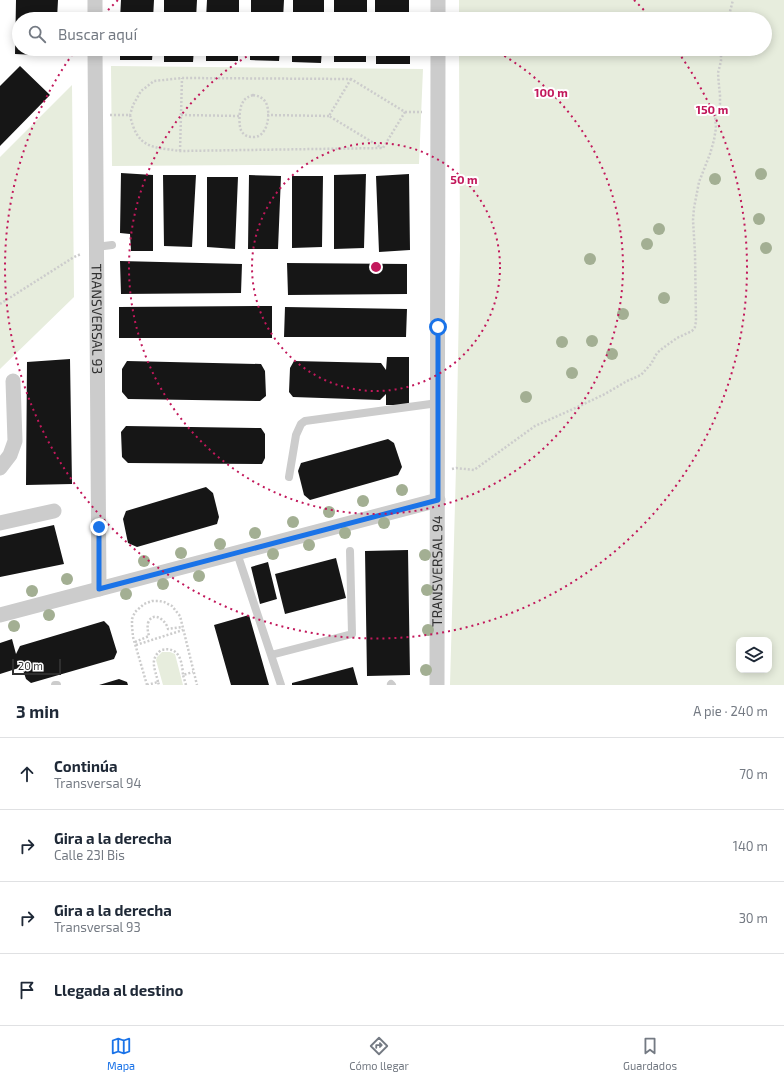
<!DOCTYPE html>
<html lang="es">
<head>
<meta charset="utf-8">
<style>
	:root { --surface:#fff; --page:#f6f6f7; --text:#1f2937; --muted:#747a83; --line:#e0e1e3; --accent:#1a73e8 }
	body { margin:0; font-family:"Exo 2",sans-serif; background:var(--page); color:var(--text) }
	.controls { position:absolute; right:12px; bottom:12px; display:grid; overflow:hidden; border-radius:8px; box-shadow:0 2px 10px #0003 }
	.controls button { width:36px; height:36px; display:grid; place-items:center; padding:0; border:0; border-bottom:1px solid var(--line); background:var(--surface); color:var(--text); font:20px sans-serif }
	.scale { position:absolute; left:12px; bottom:10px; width:49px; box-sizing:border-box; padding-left:4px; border:2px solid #2f2f2f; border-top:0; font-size:11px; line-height:14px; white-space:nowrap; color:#2f2f2f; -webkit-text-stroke:3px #fff; paint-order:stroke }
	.stop { position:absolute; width:12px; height:12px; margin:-9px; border:3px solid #1a73e8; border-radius:50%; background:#fff }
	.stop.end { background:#1a73e8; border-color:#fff; box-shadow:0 1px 4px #0008 }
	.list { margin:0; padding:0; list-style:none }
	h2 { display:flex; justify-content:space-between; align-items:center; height:52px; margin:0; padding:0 16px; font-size:17px }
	h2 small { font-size:13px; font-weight:400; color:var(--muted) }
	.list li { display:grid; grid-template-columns:26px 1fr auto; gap:12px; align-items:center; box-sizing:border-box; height:72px; padding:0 16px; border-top:1px solid var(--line) }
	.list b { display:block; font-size:15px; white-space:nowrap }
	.list p { margin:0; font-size:13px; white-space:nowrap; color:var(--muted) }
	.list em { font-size:13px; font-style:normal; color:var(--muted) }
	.icon { flex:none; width:22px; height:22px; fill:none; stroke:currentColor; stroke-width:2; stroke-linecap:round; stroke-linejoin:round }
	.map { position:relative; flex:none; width:784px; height:685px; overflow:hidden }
	.search { position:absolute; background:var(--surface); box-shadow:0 2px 10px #0003; left:12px; right:12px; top:12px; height:44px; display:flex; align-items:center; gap:10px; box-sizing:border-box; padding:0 14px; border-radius:22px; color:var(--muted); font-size:15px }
	.sheet { height:340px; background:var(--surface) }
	nav { display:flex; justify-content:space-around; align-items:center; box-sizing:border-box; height:56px; border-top:1px solid var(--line); background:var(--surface); font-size:11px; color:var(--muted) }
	nav a { display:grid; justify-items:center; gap:2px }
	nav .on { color:var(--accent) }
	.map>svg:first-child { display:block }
</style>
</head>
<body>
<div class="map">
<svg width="784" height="685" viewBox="0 0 784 685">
	<rect width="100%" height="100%" fill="#fff"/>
	<path fill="#e7eddd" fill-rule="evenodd" d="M459 0H784V685H450L456 468 460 249 459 49H765V19H459ZM739 640H769V670H739Z
		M111 66 423 69 419 164 112 166Z
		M72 85 74 297 0 369V157Z
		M162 652H170L175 654 183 685H163L156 660 157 657Z"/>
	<path fill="#161616" d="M16 0H58L57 19H19V49H57L56 56 15 54Z
		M121 0H154L153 19H120Z
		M164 0H197L196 19H164Z
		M207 0H239V19H206Z
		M251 0H284L283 19H251Z
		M293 0H324V19H293Z
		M334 0H367V19H334Z
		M375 0H409V19H375Z
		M120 49H153L152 60H120Z
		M164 49H194L193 62H164Z
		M206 49H238V61H206Z
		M250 49H280L279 61 250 60Z
		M292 49H322L321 63 292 62Z
		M334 49H366V62H334Z
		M376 49H410V64H376Z
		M20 66 50 95 0 146V86Z
		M121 173 153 175V251H131L130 234 120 233Z
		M366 174 364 248 334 249V175Z
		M409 174 410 250 379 252 376 176Z
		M163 175H196L192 247 164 246Z
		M249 175 281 176 278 249H248Z
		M292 176H323L322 247 292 248Z
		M207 177H238L235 249 207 247Z
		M120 261 242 264 241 293 121 294Z
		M287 263 407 264V294L288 295Z
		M272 306V338H119V307Z
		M285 307 407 309 406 337H284Z
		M387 357H409V405H386V394L380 400 293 397 289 392 290 368 294 361 381 363 386 370Z
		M70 359 72 484 26 485 27 362Z
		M127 361 261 364 265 371 266 396 260 401 128 399 122 392V369Z
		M126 426 261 428 265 434V458L262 464 128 463 122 457 121 432Z
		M388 439 394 443 402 467 398 475 310 500 304 495 298 471 301 463Z
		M206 487 213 493 219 517 217 524 137 547 128 543 123 519 126 511Z
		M54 525 64 564 0 577V537Z
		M408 550 410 675 367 676 365 551Z
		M336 558 346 598 285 614 275 574Z
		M268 562 277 599 260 604 251 567Z
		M249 615 269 685H231L214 625Z
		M104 621 109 626 117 652 114 659 31 683 26 679 22 667 0 674V643L12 639 16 654 20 646Z
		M353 667 358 685H292V683Z
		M119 679 127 682 128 685H99Z"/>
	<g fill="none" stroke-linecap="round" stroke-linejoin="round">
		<path stroke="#ccc" stroke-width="2.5" stroke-dasharray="2 2" stroke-linecap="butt" d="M728 19 733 0
			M351 79 329 116 382 148
			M253 95C257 96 260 96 264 100 272 108 269 138 253 137 249 137 245 136 242 132 238 127 239 107 243 102 245 98 248 97 253 95Z
			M405 112H422
			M110 115H130C137 148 151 147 180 151L383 148 405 112 351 79 182 78 154 81 141 91 133 105 130 115
			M181 115 240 116
			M267 115 329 116
			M180 151 182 78
			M0 304 74 257 81 254
			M452 469 456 468 474 470 535 426 571 410 605 394 627 381 641 375 651 364 657 353 663 348 677 338 692 331 695 327 696 321 695 253 693 220 694 208 699 182 710 154 714 140 716 128 715 116 720 104V95L719 86 718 73 721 61V49
			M135 642 149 636C148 632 147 628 148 623 153 610 166 620 168 629L182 627
			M136 645 183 630
			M158 682C155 668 149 660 161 650 179 646 182 660 183 675
			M147 685 133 637 132 626V619L135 612 144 604 152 601H159L164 602 172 606 180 616 197 685
			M147 685 158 682 159 685
			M186 685 183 675 193 672"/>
		<path stroke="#ccc" stroke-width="8" d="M96 247 112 245
			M289 477 296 435 301 424 305 421 438 403
			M237 553 271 655 352 634 350 551
			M271 655 281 685
			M391 684 392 685
			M55 685H57"/>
		<g stroke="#ccc" stroke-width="15">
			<path d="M95 0V19"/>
			<path d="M438 19V0"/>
			<path id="s1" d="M95 49 99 589"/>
			<path d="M0 468 10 455 15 441 13 381"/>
			<path d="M0 523 54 511"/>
			<path d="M0 615 438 500"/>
			<path id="s2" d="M437 685 438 49"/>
		</g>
	</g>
	<g fill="#a3af93">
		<circle cx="761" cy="174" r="6"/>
		<circle cx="715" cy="179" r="6"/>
		<circle cx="759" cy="219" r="6"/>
		<circle cx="659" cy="229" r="6"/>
		<circle cx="647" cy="244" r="6"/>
		<circle cx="766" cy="248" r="6"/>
		<circle cx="590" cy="259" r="6"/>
		<circle cx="664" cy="298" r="6"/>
		<circle cx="623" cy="314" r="6"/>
		<circle cx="592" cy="341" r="6"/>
		<circle cx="562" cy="342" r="6"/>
		<circle cx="612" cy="354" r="6"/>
		<circle cx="572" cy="373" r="6"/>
		<circle cx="526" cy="397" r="6"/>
		<circle cx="402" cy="490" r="6"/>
		<circle cx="363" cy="501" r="6"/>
		<circle cx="329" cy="512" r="6"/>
		<circle cx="293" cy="522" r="6"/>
		<circle cx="384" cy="523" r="6"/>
		<circle cx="255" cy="533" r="6"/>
		<circle cx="345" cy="533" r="6"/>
		<circle cx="220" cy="544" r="6"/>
		<circle cx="309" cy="545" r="6"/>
		<circle cx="181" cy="553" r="6"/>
		<circle cx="273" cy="554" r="6"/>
		<circle cx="425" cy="555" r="6"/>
		<circle cx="144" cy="561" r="6"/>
		<circle cx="199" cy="576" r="6"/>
		<circle cx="67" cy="579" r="6"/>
		<circle cx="163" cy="584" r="6"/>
		<circle cx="427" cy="590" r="6"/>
		<circle cx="32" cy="591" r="6"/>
		<circle cx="126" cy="594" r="6"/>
		<circle cx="49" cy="615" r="6"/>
		<circle cx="14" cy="626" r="6"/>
		<circle cx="428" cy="630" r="6"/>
		<circle cx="426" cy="670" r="6"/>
	</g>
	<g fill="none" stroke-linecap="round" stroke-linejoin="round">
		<path stroke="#1a73e8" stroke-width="5" d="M99 527V589L438 500V327"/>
	</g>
	<g fill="none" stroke="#c2185b" stroke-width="2" stroke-dasharray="2 4">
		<circle cx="376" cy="267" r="124"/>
		<path d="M494 50A247 247 0 1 1 258 50"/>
		<path d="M100 19A371 371 0 0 1 118 0M634 0A371 371 0 0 1 652 19M678 52A371 371 0 1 1 74 52"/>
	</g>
	<g text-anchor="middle" stroke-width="4" stroke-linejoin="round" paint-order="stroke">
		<g font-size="14" fill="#2f2f2f" stroke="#fff">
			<text dy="5" stroke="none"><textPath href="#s1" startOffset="270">TRANSVERSAL 93</textPath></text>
			<text dy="5" stroke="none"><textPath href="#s2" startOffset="114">TRANSVERSAL 94</textPath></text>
		</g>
	</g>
	<circle cx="376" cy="267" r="6" fill="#c2185b" stroke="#fff" stroke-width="2"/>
	<g font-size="12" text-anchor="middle" font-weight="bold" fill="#c2185b" stroke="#fff" stroke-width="4" stroke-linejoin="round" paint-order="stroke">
		<text x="551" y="97">100 m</text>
		<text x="712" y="114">150 m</text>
		<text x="464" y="184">50 m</text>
	</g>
</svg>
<div class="controls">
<button><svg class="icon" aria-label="layers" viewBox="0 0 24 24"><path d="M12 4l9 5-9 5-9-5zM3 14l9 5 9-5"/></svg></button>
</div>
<div class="scale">20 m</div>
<div class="stop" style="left:438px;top:327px"></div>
<div class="stop end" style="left:99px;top:527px"></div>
<div class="search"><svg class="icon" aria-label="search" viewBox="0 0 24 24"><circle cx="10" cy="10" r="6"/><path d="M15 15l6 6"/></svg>Buscar aquí</div>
</div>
<section class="sheet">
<h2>3 min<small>A pie · 240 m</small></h2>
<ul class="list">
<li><svg class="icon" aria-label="ahead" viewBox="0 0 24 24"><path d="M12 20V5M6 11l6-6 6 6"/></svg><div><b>Continúa</b><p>Transversal 94</p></div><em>70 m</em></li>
<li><svg class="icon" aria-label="right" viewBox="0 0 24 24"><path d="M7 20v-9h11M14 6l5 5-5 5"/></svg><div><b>Gira a la derecha</b><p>Calle 23I Bis</p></div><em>140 m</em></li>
<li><svg class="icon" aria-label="right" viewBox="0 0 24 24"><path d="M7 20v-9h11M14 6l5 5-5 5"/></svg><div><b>Gira a la derecha</b><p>Transversal 93</p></div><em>30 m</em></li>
<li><svg class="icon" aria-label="arrive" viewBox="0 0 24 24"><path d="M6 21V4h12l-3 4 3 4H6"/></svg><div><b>Llegada al destino</b></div></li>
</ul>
</section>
<nav>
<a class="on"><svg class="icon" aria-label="map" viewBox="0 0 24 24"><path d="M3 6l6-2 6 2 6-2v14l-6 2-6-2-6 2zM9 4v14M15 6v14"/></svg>Mapa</a>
<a><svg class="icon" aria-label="directions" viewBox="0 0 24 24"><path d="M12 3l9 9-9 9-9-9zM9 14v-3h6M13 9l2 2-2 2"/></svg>Cómo llegar</a>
<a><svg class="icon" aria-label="saved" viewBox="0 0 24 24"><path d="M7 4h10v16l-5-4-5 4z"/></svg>Guardados</a>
</nav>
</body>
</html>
